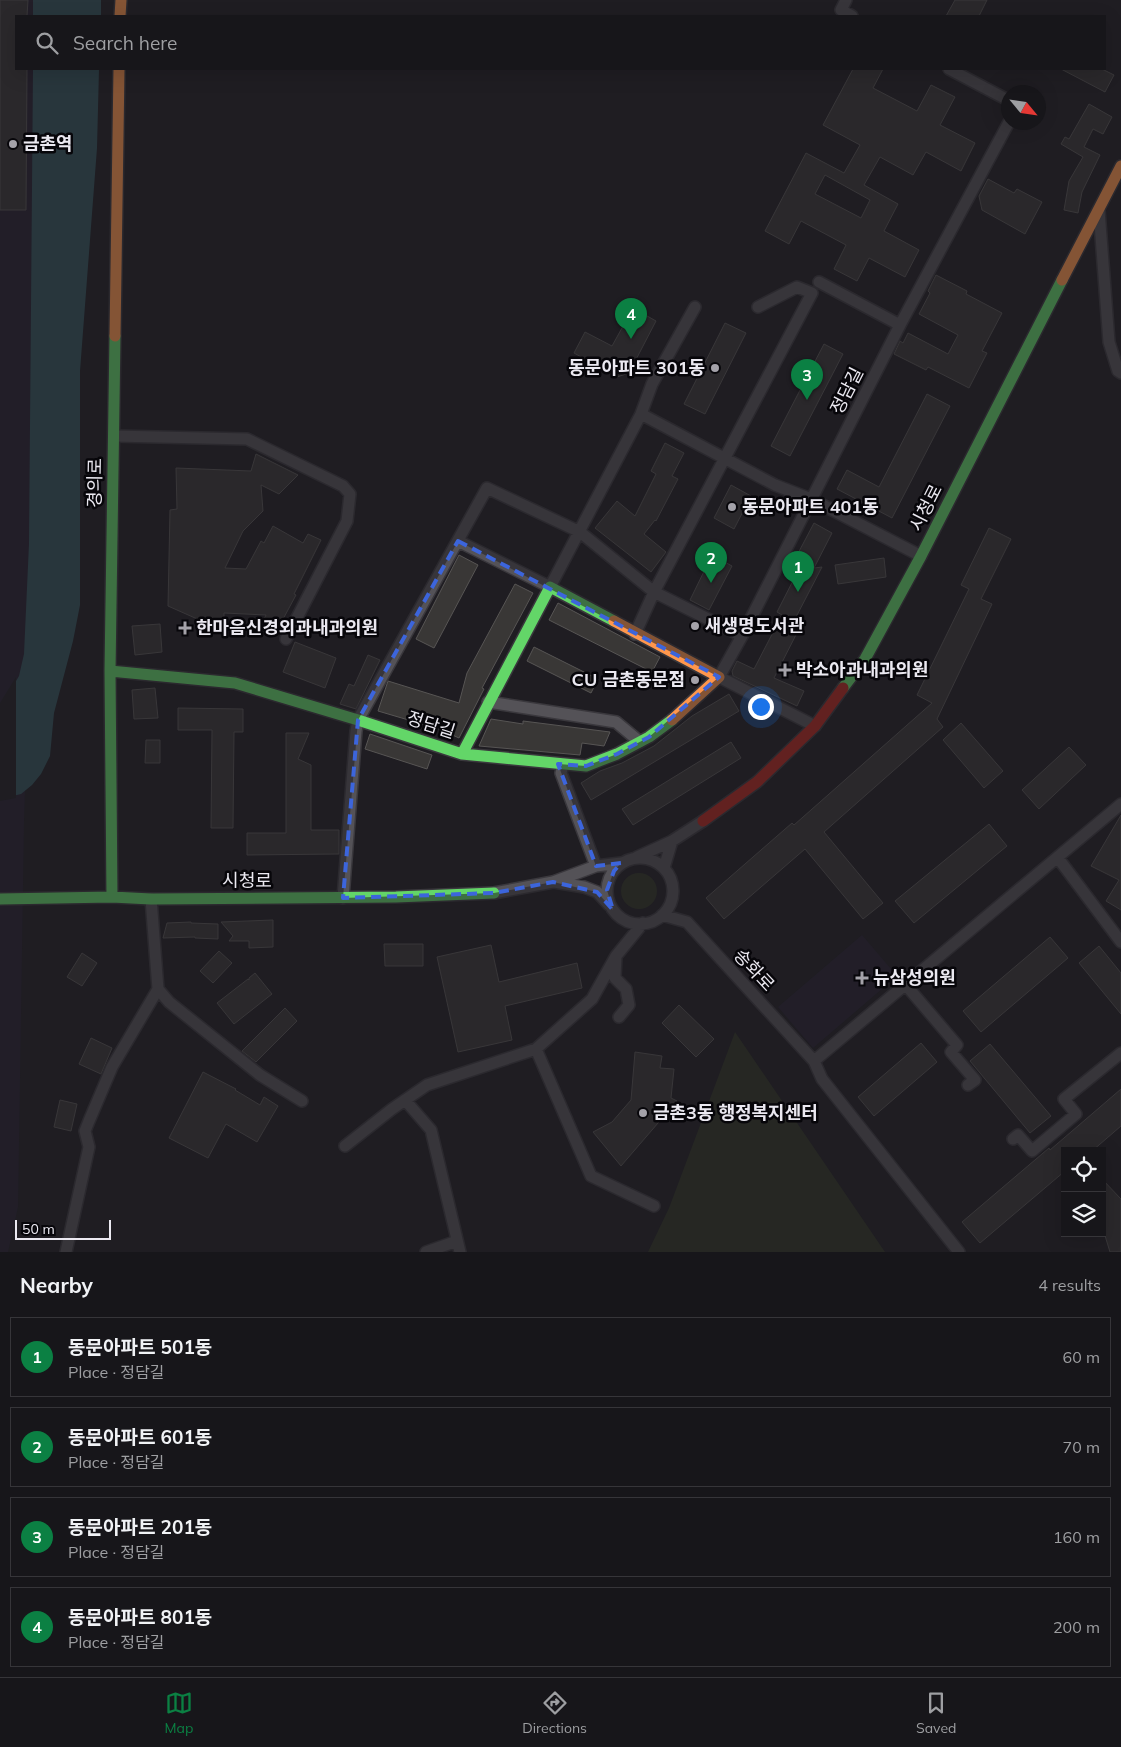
<!DOCTYPE html>
<html lang="en">
<head>
<meta charset="utf-8">
<style>
	:root { --surface:#17161a; --page:#201f23; --text:#f1f3f6; --muted:#9e9fa2; --line:#363539; --accent:#0b8043 }
	body { margin:0; font-family:Mulish,"Noto Sans KR",sans-serif; background:var(--page); color:var(--text) }
	.controls { position:absolute; right:15px; bottom:15px; display:grid; overflow:hidden; border-radius:0px; box-shadow:0 5px 20px #0002 }
	.controls button { width:45px; height:45px; display:grid; place-items:center; padding:0; border:0; border-bottom:1px solid var(--line); background:var(--surface); color:var(--text); font:25px sans-serif }
	.compass { position:absolute; left:1001px; top:85px; width:45px; height:45px; border-radius:50%; background:var(--surface); box-shadow:0 5px 20px #0002; rotate:119deg }
	.scale { position:absolute; left:15px; bottom:12px; width:96px; box-sizing:border-box; padding-left:5px; border:2px solid #ebe9f1; border-top:0; font-size:14px; line-height:18px; white-space:nowrap; color:#ebe9f1; -webkit-text-stroke:4px #07060a; paint-order:stroke }
	.you { position:absolute; left:760px; top:706px; width:18px; height:18px; margin:-12px; border:4px solid #fff; border-radius:50%; background:#1a73e8; box-shadow:0 0 0 8px #1a73e833 }
	.badge { display:grid; place-items:center; width:32px; height:32px; border-radius:50%; background:var(--accent); color:#fff; font-size:16px; font-weight:700 }
	.pin { position:absolute; translate:-50% -41px; filter:drop-shadow(0 1px 2px #0008) }
	.pin::after { content:''; position:absolute; top:26px; width:18px; height:15px; background:inherit; clip-path:polygon(0 0,100% 0,50% 100%) }
	.list { margin:0; padding:0; list-style:none }
	h2 { display:flex; justify-content:space-between; align-items:center; height:65px; margin:0; padding:0 20px; font-size:21px }
	h2 small { font-size:16px; font-weight:400; color:var(--muted) }
	.list li { display:grid; grid-template-columns:32px 1fr auto; gap:15px; align-items:center; box-sizing:border-box; height:80px; margin:0 10px 10px; padding:0 10px; border:1px solid var(--line); border-radius:0px }
	.list b { display:block; font-size:19px; white-space:nowrap }
	.list p { margin:0; font-size:16px; white-space:nowrap; color:var(--muted) }
	.list em { font-size:16px; font-style:normal; color:var(--muted) }
	.icon { flex:none; width:28px; height:28px; fill:none; stroke:currentColor; stroke-width:2; stroke-linecap:round; stroke-linejoin:round }
	.map { position:relative; flex:none; width:1121px; height:1252px; overflow:hidden }
	.search { position:absolute; background:var(--surface); box-shadow:0 5px 20px #0002; left:15px; right:15px; top:15px; height:55px; display:flex; align-items:center; gap:12px; box-sizing:border-box; padding:0 18px; border-radius:0px; color:var(--muted); font-size:19px }
	.sheet { height:425px; background:var(--surface) }
	nav { display:flex; justify-content:space-around; align-items:center; box-sizing:border-box; height:70px; border-top:1px solid var(--line); background:var(--surface); font-size:14px; color:var(--muted) }
	nav a { display:grid; justify-items:center; gap:2px }
	nav .on { color:var(--accent) }
	.map>svg:first-child { display:block }
</style>
</head>
<body>
<div class="map">
<svg width="1121" height="1252" viewBox="0 0 1121 1252">
	<rect width="100%" height="100%" fill="#1f1d22"/>
	<path fill="#262030" d="M0 0H37V16H16V69H37L32 554 24 821 18 1207 8 1252H0Z
		M862 935 897 976 813 1048 778 1007Z"/>
	<path fill="#2f3425" d="M621 891a18 18 0 1 1 36 0a18 18 0 1 1-36 0Z
		M735 1032 885 1252H648L669 1208Z"/>
	<path fill="#33555c" d="M33 0H101V16H33Z
		M33 69H99L97 148 80 371V605L73 641 54 713 50 756 41 774 32 785 21 794 0 799V708L19 676 24 654 29 544Z"/>
	<path fill="#1f1d22" d="M16 677V798L0 801V703Z"/>
	<path fill="#393736" stroke="#575554" fill-rule="evenodd" d="M0 0H28L27 16H16V69H27L26 210H0Z
		M955 0H987L979 16H946Z
		M853 69H883L873 88 917 111 931 85 955 97 940 125 975 143 961 171 926 152 913 175 880 157 864 185 898 204 884 231 919 250 905 277 869 258 857 281 834 269 846 245 801 221 789 244 765 231 806 153 844 173 860 145 823 125ZM825 175 870 200 861 218 815 194Z
		M1061 69H1102L1114 75 1105 92Z
		M1089 104 1112 117 1103 134 1093 129 1084 147 1100 155 1082 192 1078 213 1064 210 1069 181 1083 157 1061 144 1065 137 1069 139Z
		M988 179 1014 193 1017 189 1042 202 1025 234 982 210 979 196Z
		M936 275 967 291 966 294 1002 313 982 351 987 353 969 388 928 367 926 370 894 354 900 341 903 343 908 333 948 354 958 335 919 314 930 293 928 291Z
		M633 308 656 321 629 373 617 377 574 353 585 332 612 346Z
		M725 323 746 333 705 414 684 404Z
		M824 344 843 354 790 456 771 446Z
		M927 394 950 406 892 518 837 489 847 470 879 487Z
		M665 443 684 453 672 476 678 479 656 521 655 520 644 534 666 552 651 572 595 528 617 501 635 516 656 474 651 471Z
		M256 454 298 475 279 494 261 485 263 511 243 531 225 568 246 569 261 541 264 543 273 526 303 543 308 534 321 540 294 594 296 595 274 636 259 629 266 615 224 613V622H204L168 606 170 510 177 509 176 468 251 471Z
		M731 485 751 496 734 529 714 518Z
		M814 523 832 533 814 568 822 567 795 619 802 623 774 678 804 691 797 706 733 676 732 671 737 661 754 669 782 615 777 612 802 563 795 559Z
		M989 528 1011 539 981 599 992 604 937 719 943 727 824 832 883 903 863 919 805 849 724 919 706 898 792 823 794 825 932 703 917 695 969 589 961 585Z
		M459 555 478 565 434 648 416 639Z
		M712 555 732 566 709 610 690 600Z
		M884 558 886 577 838 584 835 565Z
		M515 584 533 593 482 688 484 689 459 738 439 729 378 711 388 681 459 703 467 673Z
		M558 603 660 657 652 672 549 620Z
		M160 624 162 652 135 655 132 626Z
		M295 642 336 658 325 688 283 672Z
		M534 647 598 679 591 693 527 661Z
		M368 655 380 660 356 709 340 704 349 684 354 686Z
		M155 688 158 718 134 719 132 690Z
		M729 694 739 711 591 800 581 783 600 771 622 763 654 746 692 716Z
		M178 708 243 709V732H234L233 828H211L212 730H178Z
		M491 719 523 724V721L610 732 604 746 582 743 580 755 479 746Z
		M961 723 1003 771 984 788 943 740Z
		M286 733H309L298 759 311 765V830H339V854L247 855V833H286Z
		M370 734 432 755 427 769 365 749Z
		M146 740H160V763H145Z
		M731 742 741 758 633 825 622 809Z
		M1069 747 1086 765 1039 809 1022 790Z
		M1121 815V910L1106 901 1119 880 1091 866Z
		M989 824 1007 846 914 923 895 901Z
		M273 920V947L249 948V941H229L233 936 221 922Z
		M191 922V923L218 924V939L195 938V937L163 938 167 923Z
		M1050 937 1068 958 981 1032 963 1011Z
		M384 944H423V966H385Z
		M491 945 499 982 577 963 582 988 505 1006 512 1040 458 1052 437 957Z
		M1099 946 1121 973V1014L1079 963Z
		M219 951 232 963 213 983 200 971Z
		M82 953 97 963 82 986 67 977Z
		M255 973 272 994 234 1024 217 1003 248 979 249 980V978Z
		M679 1005 714 1039 696 1057 662 1023Z
		M285 1008 297 1021 256 1062 242 1051Z
		M91 1038 112 1048 101 1074 79 1064Z
		M921 1043 937 1062 874 1116 858 1097Z
		M990 1044 1051 1116 1030 1133 970 1061Z
		M635 1052 662 1056 660 1068 674 1069 671 1098 677 1101 621 1166 593 1132 612 1122 631 1100Z
		M203 1072 236 1089 235 1090 260 1105 264 1097 278 1106 257 1142 226 1124 208 1158 169 1138Z
		M1121 1089V1126L1092 1151H1065V1171L980 1243 962 1222 1049 1148 1050 1150Z
		M60 1100 77 1104 71 1131 54 1127Z
		M1102 1179 1121 1199V1252H1110L1102 1226Z"/>
	<g fill="none" stroke-linecap="round" stroke-linejoin="round">
		<g stroke="#3a383d" stroke-width="14">
			<path id="street" d="M846 0 841 10 852 16
				M949 69 1008 100
				M1099 210 1109 342 1118 371 1121 373
				M819 282 900 325
				M641 414 775 485 811 499 921 556
				M114 436 247 439 343 486 350 494 347 521 286 639
				M458 541 550 587 641 414 652 384 695 307
				M635 634 654 592 812 293 797 287 758 307
				M488 702 616 722 640 742
				M815 726 719 677 742 636 900 325 1009 122
				M563 765 561 773 596 866
				M637 857 672 841 703 821
				M1058 858 1121 942
				M607 891a33 33 0 1 1 66 0a33 33 0 1 1-66 0Z
				M664 868 672 841
				M554 882 584 887 597 892 609 905
				M494 893 553 882 596 866 621 863
				M343 898 356 731 358 720 487 488 580 532 654 592 742 636
				M151 899 158 989 169 1002 260 1075 302 1101
				M662 915 687 922 814 1061
				M905 984 957 1045 951 1052 975 1080 968 1085
				M619 1017 629 1005 626 989 615 978 616 956 643 923
				M536 1049 591 1176 654 1206
				M405 1100 431 1130 460 1252
				M1013 1139 1018 1135 1032 1151 1076 1114 1064 1099 1121 1053
				M345 1146 392 1109 427 1085 536 1049 592 999 616 956
				M66 1252 89 1147 85 1131 89 1121 112 1067 158 989
				M426 1252 457 1241
				M959 1252 822 1079 814 1061 1121 804"/>
		</g>
		<g stroke="#3a383d" stroke-width="14">
			<path id="fast" d="M110 671 235 683 358 720 462 754 586 766 617 754 649 737 672 720
				M843 688 865 659 921 556 1062 280
				M462 754 550 587 614 621
				M112 897 110 671 115 336
				M0 899 112 897 151 899 396 897 494 893"/>
		</g>
		<g stroke="#3a383d" stroke-width="14">
			<path id="slow" d="M120 16 121 0
				M1062 280 1121 166
				M115 336 119 69
				M614 621 719 677 672 720"/>
		</g>
		<g stroke="#3a383d" stroke-width="14">
			<path id="jam" d="M703 821 757 782 815 726 843 688"/>
		</g>
		<use href="#street" stroke="#545257" stroke-width="11"/>
		<use href="#fast" stroke="#63d668" stroke-width="11"/>
		<use href="#slow" stroke="#ff974d" stroke-width="11"/>
		<use href="#jam" stroke="#b3261e" stroke-width="11"/>
	</g>
	<path d="M0 0H1121V1252H0ZM458 541 719 677 649 737 617 754 586 766 558 764 596 866 621 863 614 871 607 890 613 910 597 892 553 882 494 893 343 898 358 720Z" fill="#1f1d22" fill-opacity=".55" fill-rule="evenodd"/>
	<path fill="none" stroke="#3c65dc" stroke-width="4" stroke-dasharray="10 6" stroke-linejoin="round" d="M458 541 719 677 649 737 617 754 586 766 558 764 596 866 621 863 614 871 607 890 613 910 597 892 553 882 494 893 343 898 358 720Z"/>
	<g fill="#a4a2a9" stroke="#07060a" stroke-width="2">
		<circle cx="13" cy="144" r="5"/>
		<circle cx="715" cy="368" r="5"/>
		<circle cx="732" cy="507" r="5"/>
		<circle cx="695" cy="626" r="5"/>
		<path d="M182.5 620.5h5v5h5v5h-5v5h-5v-5h-5v-5h5z"/>
		<path d="M782.5 662.5h5v5h5v5h-5v5h-5v-5h-5v-5h5z"/>
		<circle cx="695" cy="680" r="5"/>
		<path d="M859.5 970.5h5v5h5v5h-5v5h-5v-5h-5v-5h5z"/>
		<circle cx="643" cy="1113" r="5"/>
	</g>
	<g text-anchor="middle" stroke-width="5" stroke-linejoin="round" paint-order="stroke">
		<g font-size="18" font-weight="bold" fill="#ebe9f1" stroke="#07060a" text-anchor="start">
			<text x="23" y="150">금촌역</text>
			<text x="705" y="374" text-anchor="end">동문아파트 301동</text>
			<text x="742" y="513">동문아파트 401동</text>
			<text x="705" y="632">새생명도서관</text>
			<text x="196" y="634">한마음신경외과내과의원</text>
			<text x="796" y="676">박소아과내과의원</text>
			<text x="685" y="686" text-anchor="end">CU 금촌동문점</text>
			<text x="873" y="984">뉴삼성의원</text>
			<text x="653" y="1119">금촌3동 행정복지센터</text>
		</g>
		<g font-size="18" fill="#ebe9f1" stroke="#07060a">
			<text transform="translate(847 391) rotate(-63)" y="6">정담길</text>
			<text transform="translate(95 483) rotate(-89)" y="6">경의로</text>
			<text transform="translate(926 508) rotate(-63)" y="6">시청로</text>
			<text transform="translate(431 725) rotate(18)" y="6">정담길</text>
			<text x="247" y="887">시청로</text>
			<text transform="translate(754 970) rotate(47)" y="6">송화로</text>
		</g>
	</g>
</svg>
<div class="controls">
<button><svg class="icon" aria-label="locate" viewBox="0 0 24 24"><circle cx="12" cy="12" r="6"/><path d="M12 2v4M12 18v4M2 12h4M18 12h4"/></svg></button>
<button><svg class="icon" aria-label="layers" viewBox="0 0 24 24"><path d="M12 4l9 5-9 5-9-5zM3 14l9 5 9-5"/></svg></button>
</div>
<svg class="compass" viewBox="-18 -18 36 36"><path d="M0-13l5 13h-10z" fill="#e53935"/><path d="M0 13l5-13h-10z" fill="#9e9fa2"/></svg>
<div class="scale">50 m</div>
<div class="you"></div>
<div class="pin badge" style="left:798px;top:592px">1</div>
<div class="pin badge" style="left:711px;top:583px">2</div>
<div class="pin badge" style="left:807px;top:400px">3</div>
<div class="pin badge" style="left:631px;top:339px">4</div>
<div class="search"><svg class="icon" aria-label="search" viewBox="0 0 24 24"><circle cx="10" cy="10" r="6"/><path d="M15 15l6 6"/></svg>Search here</div>
</div>
<section class="sheet">
<h2>Nearby<small>4 results</small></h2>
<ul class="list">
<li><span class="badge">1</span><div><b>동문아파트 501동</b><p>Place · 정담길</p></div><em>60 m</em></li>
<li><span class="badge">2</span><div><b>동문아파트 601동</b><p>Place · 정담길</p></div><em>70 m</em></li>
<li><span class="badge">3</span><div><b>동문아파트 201동</b><p>Place · 정담길</p></div><em>160 m</em></li>
<li><span class="badge">4</span><div><b>동문아파트 801동</b><p>Place · 정담길</p></div><em>200 m</em></li>
</ul>
</section>
<nav>
<a class="on"><svg class="icon" aria-label="map" viewBox="0 0 24 24"><path d="M3 6l6-2 6 2 6-2v14l-6 2-6-2-6 2zM9 4v14M15 6v14"/></svg>Map</a>
<a><svg class="icon" aria-label="directions" viewBox="0 0 24 24"><path d="M12 3l9 9-9 9-9-9zM9 14v-3h6M13 9l2 2-2 2"/></svg>Directions</a>
<a><svg class="icon" aria-label="saved" viewBox="0 0 24 24"><path d="M7 4h10v16l-5-4-5 4z"/></svg>Saved</a>
</nav>
</body>
</html>
